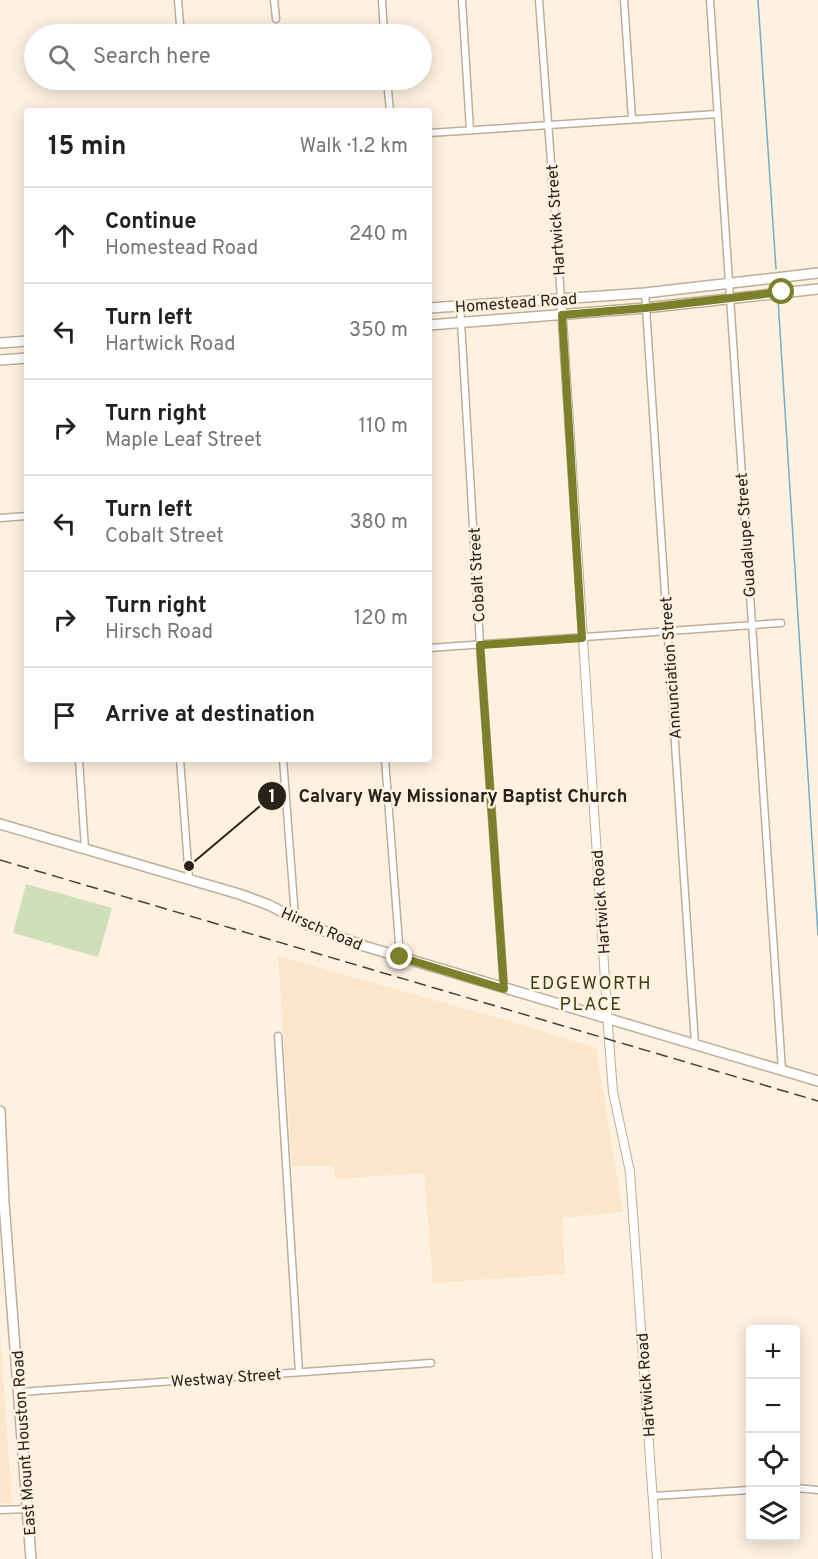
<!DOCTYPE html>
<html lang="en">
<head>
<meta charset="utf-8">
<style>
	:root { --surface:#fff; --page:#f6f6f6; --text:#222; --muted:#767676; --line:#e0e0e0 }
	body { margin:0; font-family:Overpass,sans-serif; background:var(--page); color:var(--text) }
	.controls { position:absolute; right:18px; bottom:18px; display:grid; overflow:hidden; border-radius:6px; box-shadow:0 3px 15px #0003 }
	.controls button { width:54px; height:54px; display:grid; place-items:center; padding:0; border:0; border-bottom:2px solid var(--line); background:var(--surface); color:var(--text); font:30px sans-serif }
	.stop { position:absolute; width:18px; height:18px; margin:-14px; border:4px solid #7d802a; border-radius:50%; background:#fff }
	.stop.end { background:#7d802a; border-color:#fff; box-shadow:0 2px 6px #0008 }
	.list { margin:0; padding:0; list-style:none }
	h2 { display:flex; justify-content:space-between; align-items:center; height:78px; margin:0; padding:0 24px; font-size:26px }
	h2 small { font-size:20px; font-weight:400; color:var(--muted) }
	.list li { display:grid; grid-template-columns:39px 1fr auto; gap:18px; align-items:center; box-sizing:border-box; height:96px; padding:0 24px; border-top:2px solid var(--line) }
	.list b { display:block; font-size:22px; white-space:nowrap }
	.list p { margin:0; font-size:20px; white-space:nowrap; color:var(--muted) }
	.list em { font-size:20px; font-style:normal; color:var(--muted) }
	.icon { flex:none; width:33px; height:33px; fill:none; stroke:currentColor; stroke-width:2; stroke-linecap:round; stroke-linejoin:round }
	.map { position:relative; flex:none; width:818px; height:1559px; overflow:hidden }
	.search { position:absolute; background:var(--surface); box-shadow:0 3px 15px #0003; left:24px; top:24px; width:408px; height:66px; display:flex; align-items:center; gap:15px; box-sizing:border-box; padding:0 21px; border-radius:33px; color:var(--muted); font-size:22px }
	.panel { position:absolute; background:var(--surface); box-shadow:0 3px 15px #0003; left:24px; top:108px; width:408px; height:654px; border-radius:6px }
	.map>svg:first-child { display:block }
</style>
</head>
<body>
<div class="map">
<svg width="818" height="1559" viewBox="0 0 818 1559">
	<rect width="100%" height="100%" fill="#fff1e0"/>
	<path fill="#fce6cb" d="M278 956 523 1025 596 1048 623 1212 562 1218 565 1274 433 1283 424 1173 335 1179 334 1166H292Z
		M0 1332 12 1503H0Z"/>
	<path fill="#cedfba" d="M26 884 112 908 98 957 13 933Z"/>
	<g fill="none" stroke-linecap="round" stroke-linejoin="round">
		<path stroke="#77abc4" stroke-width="1.5" d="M758 0 776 269
			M778 299 818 935"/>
		<g stroke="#beae9a" stroke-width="9">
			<path id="minor" d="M178 0 180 25
				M274 0 276 19
				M382 0 384 34
				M462 0 470 130
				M539 0 561 298
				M624 0 632 119
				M710 0 782 1070
				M387 80 390 111
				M429 133 717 114
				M645 293 695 1044
				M460 305 480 645 504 989
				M0 518 27 516
				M429 648 781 623
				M79 759 85 849
				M180 759 189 879
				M283 759 295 917
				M385 759 400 957
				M278 1036 299 1372
				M20 1392 431 1363
				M796 1488 818 1490
				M653 1496 750 1490
				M0 1510 28 1509"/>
		</g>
		<g stroke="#beae9a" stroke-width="10">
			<path id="tertiary" d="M561 298 608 1027 613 1092 630 1172 657 1559"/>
		</g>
		<g stroke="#beae9a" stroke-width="12">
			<path id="secondary" d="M429 308 645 293 818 273
				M429 325 645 308 818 289
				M0 343 27 341
				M0 360 27 358
				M0 824 239 894 269 905 308 925 364 946 818 1081
				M0 1111 4 1203 31 1559"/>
		</g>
		<use href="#minor" stroke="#fff" stroke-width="6"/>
		<use href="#tertiary" stroke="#fff" stroke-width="8"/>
		<use href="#secondary" stroke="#fff" stroke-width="9"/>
		<path stroke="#474037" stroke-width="1.5" stroke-dasharray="12 6" stroke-linecap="butt" d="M0 860 818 1101"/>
	</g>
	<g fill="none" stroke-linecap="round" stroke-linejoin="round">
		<path stroke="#7d802a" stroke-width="8" d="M400 957 504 989 480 645 582 638 562 315 645 308 782 292"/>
	</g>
	<g text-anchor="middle" stroke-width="5" stroke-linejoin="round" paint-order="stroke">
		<g font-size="16" fill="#28221a" stroke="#fff1e0">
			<text transform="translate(555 220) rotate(-94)" y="6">Hartwick Street</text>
			<text transform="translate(516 302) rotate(-4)" y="6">Homestead Road</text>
			<text transform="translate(745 535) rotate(-94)" y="6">Guadalupe Street</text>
			<text transform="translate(476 575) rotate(-93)" y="6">Cobalt Street</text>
			<text transform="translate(670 668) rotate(-94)" y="6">Annunciation Street</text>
			<text transform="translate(600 902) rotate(-94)" y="6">Hartwick Road</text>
			<text transform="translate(322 928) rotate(23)" y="6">Hirsch Road</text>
			<text transform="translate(226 1377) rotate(-4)" y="6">Westway Street</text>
			<text transform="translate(645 1385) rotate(-94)" y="6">Hartwick Road</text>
			<text transform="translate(23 1443) rotate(-94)" y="6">East Mount Houston Road</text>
		</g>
		<g font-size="18" letter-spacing="1.5" fill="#3a3c14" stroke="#fff1e0">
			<text x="591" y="989">EDGEWORTH<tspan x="591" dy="21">PLACE</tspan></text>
		</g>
	</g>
	<path fill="none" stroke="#28221a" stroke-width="2" d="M189 866L272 796"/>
	<g fill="#28221a" stroke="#fff1e0" stroke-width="2">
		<circle cx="189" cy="866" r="6"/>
		<circle cx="272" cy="796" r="15"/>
	</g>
	<g font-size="18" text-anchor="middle" font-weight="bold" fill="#fff">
		<text x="272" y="802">1</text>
	</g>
	<g font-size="18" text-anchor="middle" font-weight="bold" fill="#28221a" stroke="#fff1e0" stroke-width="5" stroke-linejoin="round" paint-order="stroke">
		<text x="463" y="802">Calvary Way Missionary Baptist Church</text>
	</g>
</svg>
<div class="controls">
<button>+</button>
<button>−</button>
<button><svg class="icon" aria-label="locate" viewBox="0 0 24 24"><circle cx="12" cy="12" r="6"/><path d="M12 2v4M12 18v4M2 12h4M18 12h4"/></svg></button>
<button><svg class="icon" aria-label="layers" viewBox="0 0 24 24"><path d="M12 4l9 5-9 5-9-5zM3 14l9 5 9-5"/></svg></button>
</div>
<div class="stop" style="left:782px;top:292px"></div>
<div class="stop end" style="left:400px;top:957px"></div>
<div class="search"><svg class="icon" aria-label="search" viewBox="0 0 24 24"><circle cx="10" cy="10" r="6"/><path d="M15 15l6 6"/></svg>Search here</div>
<section class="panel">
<h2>15 min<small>Walk · 1.2 km</small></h2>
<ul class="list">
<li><svg class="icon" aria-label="ahead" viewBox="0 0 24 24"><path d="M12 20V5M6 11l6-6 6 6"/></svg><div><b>Continue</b><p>Homestead Road</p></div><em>240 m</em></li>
<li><svg class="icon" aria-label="left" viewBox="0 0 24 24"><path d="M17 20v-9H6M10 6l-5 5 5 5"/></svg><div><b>Turn left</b><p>Hartwick Road</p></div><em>350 m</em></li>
<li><svg class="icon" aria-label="right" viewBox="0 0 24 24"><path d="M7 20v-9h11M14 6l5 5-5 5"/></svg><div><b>Turn right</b><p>Maple Leaf Street</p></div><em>110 m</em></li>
<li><svg class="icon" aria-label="left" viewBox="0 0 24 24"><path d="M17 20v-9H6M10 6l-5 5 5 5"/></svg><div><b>Turn left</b><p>Cobalt Street</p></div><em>380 m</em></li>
<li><svg class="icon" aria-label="right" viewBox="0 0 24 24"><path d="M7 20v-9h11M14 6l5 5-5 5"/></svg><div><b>Turn right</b><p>Hirsch Road</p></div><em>120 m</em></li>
<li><svg class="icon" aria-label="arrive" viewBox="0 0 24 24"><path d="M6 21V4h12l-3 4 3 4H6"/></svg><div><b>Arrive at destination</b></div></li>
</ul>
</section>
</div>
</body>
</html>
